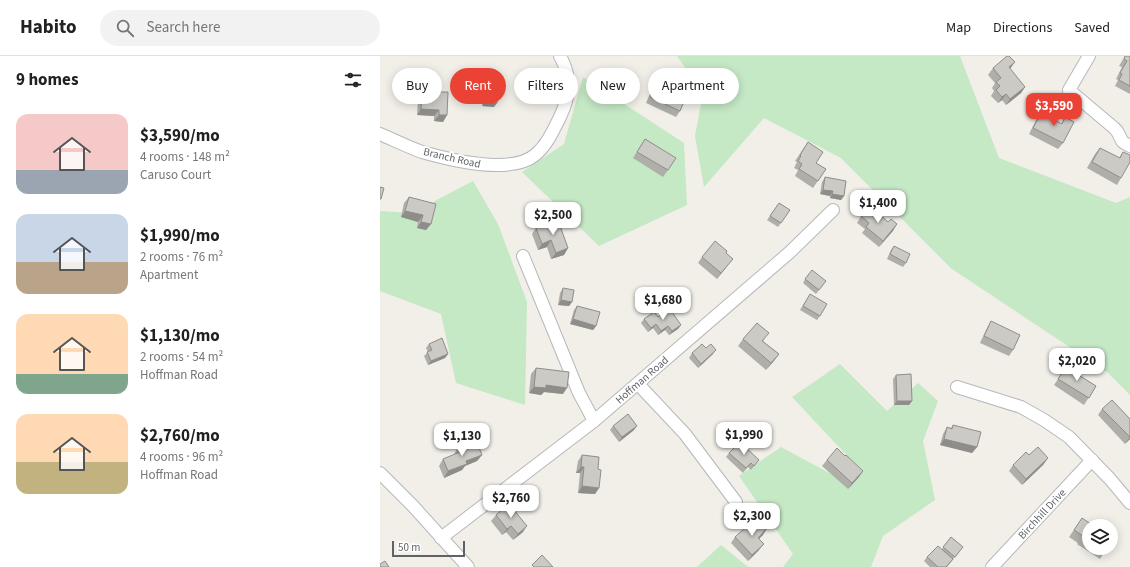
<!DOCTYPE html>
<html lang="en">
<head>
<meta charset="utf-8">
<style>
	body { margin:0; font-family:"Source Sans 3",sans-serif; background:#f2f2f2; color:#222; height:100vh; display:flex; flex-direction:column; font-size:15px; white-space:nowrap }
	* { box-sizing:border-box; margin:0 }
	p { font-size:13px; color:#767676 }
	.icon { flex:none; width:22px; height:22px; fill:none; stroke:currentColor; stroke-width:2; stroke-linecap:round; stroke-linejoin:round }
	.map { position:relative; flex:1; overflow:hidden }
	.sheet { display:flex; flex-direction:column; background:#fff; width:380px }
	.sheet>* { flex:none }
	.banner { position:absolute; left:12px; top:12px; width:380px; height:36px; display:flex; gap:8px }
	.buttons { position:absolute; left:702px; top:463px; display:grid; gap:8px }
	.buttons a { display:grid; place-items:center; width:36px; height:36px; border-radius:50%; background:#fff; box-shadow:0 2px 10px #0003; font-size:20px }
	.scale { position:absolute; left:12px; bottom:10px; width:73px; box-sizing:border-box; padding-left:4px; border:2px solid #5f6368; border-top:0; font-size:11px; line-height:14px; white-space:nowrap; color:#5f6368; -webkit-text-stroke:3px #fff; paint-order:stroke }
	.price { position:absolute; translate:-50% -34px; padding:0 9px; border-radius:8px; background:#fff; color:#222; font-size:13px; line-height:26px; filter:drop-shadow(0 1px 2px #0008) }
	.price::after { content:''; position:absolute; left:50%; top:24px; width:12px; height:9px; margin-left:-6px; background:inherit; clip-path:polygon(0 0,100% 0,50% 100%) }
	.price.selected { background:#ea4335; color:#fff }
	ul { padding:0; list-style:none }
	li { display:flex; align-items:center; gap:12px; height:100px; padding:0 16px }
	li span { display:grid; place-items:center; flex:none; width:112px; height:80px; border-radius:12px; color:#555 }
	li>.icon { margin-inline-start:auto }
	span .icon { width:48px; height:48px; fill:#fffc; stroke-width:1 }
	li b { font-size:17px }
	h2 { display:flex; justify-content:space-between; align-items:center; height:48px; padding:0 16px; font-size:17px }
	.chip { padding:0 14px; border-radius:18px; background:#fff; box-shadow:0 2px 10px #0003; font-size:14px; line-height:36px }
	.chip.selected { background:#ea4335; color:#fff }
	header { display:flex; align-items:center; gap:24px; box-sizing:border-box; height:56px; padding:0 20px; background:#fff; border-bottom:1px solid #e0e0e0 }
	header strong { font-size:19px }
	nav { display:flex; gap:22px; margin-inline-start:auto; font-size:14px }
	.search { width:280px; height:36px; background:#f2f2f2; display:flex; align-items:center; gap:10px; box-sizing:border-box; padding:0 14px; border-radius:22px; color:#767676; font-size:15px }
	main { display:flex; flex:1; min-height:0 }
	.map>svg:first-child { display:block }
</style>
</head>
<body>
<header>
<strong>Habito</strong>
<div class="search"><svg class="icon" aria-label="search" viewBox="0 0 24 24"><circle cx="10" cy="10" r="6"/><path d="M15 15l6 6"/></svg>Search here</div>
<nav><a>Map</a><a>Directions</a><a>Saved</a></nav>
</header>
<main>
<section class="sheet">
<h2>9 homes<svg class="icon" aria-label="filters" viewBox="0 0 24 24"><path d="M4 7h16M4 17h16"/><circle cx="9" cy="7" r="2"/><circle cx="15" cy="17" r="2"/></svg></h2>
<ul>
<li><span style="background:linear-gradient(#f6c9c9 70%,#9aa5b1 0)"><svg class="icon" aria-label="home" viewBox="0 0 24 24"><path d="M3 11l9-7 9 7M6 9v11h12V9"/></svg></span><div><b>$3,590/mo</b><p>4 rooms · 148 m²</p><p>Caruso Court</p></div></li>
<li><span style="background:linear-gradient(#c9d6e8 60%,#b9a48a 0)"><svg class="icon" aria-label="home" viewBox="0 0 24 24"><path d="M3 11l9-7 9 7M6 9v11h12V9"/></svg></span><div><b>$1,990/mo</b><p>2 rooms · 76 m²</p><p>Apartment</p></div></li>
<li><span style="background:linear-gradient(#ffd9b3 75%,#7fa58c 0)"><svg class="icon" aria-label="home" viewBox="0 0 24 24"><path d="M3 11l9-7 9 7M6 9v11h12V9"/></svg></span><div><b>$1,130/mo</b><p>2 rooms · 54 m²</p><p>Hoffman Road</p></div></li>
<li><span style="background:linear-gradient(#ffd9b3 60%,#c2b280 0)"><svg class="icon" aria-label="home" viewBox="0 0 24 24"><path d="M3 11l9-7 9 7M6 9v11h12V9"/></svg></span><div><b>$2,760/mo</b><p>4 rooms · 96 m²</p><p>Hoffman Road</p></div></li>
</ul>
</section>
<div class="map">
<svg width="750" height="511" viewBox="0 0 750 511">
	<rect width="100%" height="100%" fill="#f1efe8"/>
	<g fill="#c5e8c5">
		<polygon points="297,0 580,0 619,102 736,147 750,141 750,339 727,316 572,213 461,102 384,62 324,131 315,80 323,37"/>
		<polygon points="203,21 304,87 307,149 219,190 142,116 184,88"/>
		<polygon points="93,125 118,168 147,246 145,349 76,327 61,258 0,235 0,155 32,157"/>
		<polygon points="460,308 507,355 538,327 558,345 543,385 555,444 503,480 491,511 403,511 413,498 359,420 401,391 466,426 473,406 412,341"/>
		<polygon points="341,489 368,511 317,511"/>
	</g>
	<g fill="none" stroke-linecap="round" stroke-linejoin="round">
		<g stroke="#b5b8bc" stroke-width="14">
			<g id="minor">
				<path d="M 709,0 L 689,34 L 733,71 C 735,73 737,74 738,77 C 743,85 739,85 750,90"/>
				<path d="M 0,78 C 14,84 28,91 42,96 C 70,104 131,119 155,99 C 167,89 173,75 180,61 C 190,40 192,21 180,0"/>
				<polyline points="143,200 199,337 214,365"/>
				<polyline points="258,328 305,378 356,446"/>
				<polyline points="577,331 641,351 664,364 689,381 730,423 750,447"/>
				<polyline points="0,417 33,450 88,511"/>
				<polyline points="61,482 214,365 410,196 453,154"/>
				<polyline points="612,511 712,404"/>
			</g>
		</g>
		<use href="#minor" stroke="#fff" stroke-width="12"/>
	</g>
	<g fill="#afaea9">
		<polygon points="745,0 750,0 750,38 735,30 738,24 736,23 742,11 739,10"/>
		<polygon points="613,12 630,13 645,31 641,37 626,49 622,44 618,47 611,40 614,35 612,32 615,27 608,19"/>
		<polygon points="97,25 114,51 102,50 103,46 92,45 94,29"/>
		<polygon points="276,27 300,55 296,61 266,47 272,33"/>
		<polygon points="49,36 67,59 63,66 54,65 54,60 37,59 38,43 42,37 48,37"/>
		<polygon points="661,57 681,68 685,61 683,87 678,93 649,78 656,64"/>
		<polygon points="265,83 288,114 283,121 253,102"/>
		<polygon points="428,86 436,107 446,113 433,132 415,120 418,114 414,112 417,106 415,105"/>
		<polygon points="720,92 739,102 743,96 741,122 737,129 707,112 715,98"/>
		<polygon points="445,121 464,140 461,144 450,142 450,140 440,138 442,126"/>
		<polygon points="29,141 51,168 46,174 37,172 38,166 21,161 24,147"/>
		<polygon points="399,147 410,154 398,171 387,164"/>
		<polygon points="481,160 517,168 499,191 482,177 485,173 477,167"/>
		<polygon points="170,170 188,192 184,199 171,203 167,191 158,194 152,178 156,172"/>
		<polygon points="514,190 526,207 523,211 507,203 511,194"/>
		<polygon points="346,197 348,209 337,223 318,207 322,201"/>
		<polygon points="425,223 443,229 436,238 423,227"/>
		<polygon points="183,232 192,246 189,250 178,249 180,237"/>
		<polygon points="430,238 440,260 437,264 420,254"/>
		<polygon points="197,250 216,270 213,274 190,268 194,254"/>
		<polygon points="278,261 301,269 298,273 289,279 285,274 278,279 273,272 268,276 261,267 264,263"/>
		<polygon points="611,265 633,294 629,300 600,287 607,272"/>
		<polygon points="363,283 385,283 383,285 399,298 386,314 358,290"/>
		<polygon points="49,288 68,298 65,302 48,309 44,300 48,296 46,292"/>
		<polygon points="326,292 333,298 318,312 309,302 312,297"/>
		<polygon points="686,311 716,330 704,349 674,329"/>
		<polygon points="156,312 183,338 164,336 161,339 149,337 151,318"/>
		<polygon points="516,319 532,345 529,349 514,349 513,323"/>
		<polygon points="722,353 750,363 750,383 745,388 718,359"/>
		<polygon points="573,369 597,391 592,397 560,389 563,378 567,371 571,372"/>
		<polygon points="233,370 254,374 239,386 230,374"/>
		<polygon points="342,380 359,380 353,387 352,386 347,392 339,384"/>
		<polygon points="78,392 87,393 102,399 97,405 85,410 82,414 64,422 59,410 63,403 74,399 74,398"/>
		<polygon points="349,397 379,404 371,414 368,411 363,417 346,401"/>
		<polygon points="202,399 218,413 219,432 215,438 198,437 200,417 196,417 198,405"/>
		<polygon points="668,402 663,409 642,429 629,415 633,409"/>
		<polygon points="447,404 479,421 468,433 442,410"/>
		<polygon points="116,459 143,476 133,484 126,476 122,479 111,465"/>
		<polygon points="702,462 709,470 709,492 727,492 720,503 697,488 698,487 689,481"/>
		<polygon points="387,472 383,479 379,483 379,494 368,505 351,487 355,481"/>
		<polygon points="571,481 583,491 567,511 550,511 544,505 547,501 562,493"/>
	</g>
	<g fill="#8f8d8a">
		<polygon points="635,6 630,13 624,18 629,11"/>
		<polygon points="645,31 641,37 626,49 630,43"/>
		<polygon points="626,38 622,44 618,47 622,41"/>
		<polygon points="95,40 106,42 103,46 92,45"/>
		<polygon points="105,45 117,47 114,51 102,50"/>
		<polygon points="41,53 59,54 54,60 37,59"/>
		<polygon points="59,59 67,59 63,66 54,65"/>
		<polygon points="443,134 453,135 450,140 440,138"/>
		<polygon points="452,138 464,140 461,144 450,142"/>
		<polygon points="25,155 43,159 38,166 21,161"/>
		<polygon points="41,166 51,168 46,174 37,172"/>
		<polygon points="517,168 513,175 499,191 503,185"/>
		<polygon points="171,184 167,191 158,194 162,188"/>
		<polygon points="188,192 184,199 171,203 176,197"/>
		<polygon points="353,203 348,209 337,223 341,217"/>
		<polygon points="181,244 192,246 189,250 178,249"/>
		<polygon points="193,263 216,270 213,274 190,268"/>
		<polygon points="276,268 273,272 268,276 271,272"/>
		<polygon points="301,269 298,273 289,279 292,275"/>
		<polygon points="288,270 285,274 278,279 281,275"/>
		<polygon points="336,294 333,298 318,312 321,308"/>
		<polygon points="68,298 65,302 48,309 51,305"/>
		<polygon points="399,298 394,305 386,314 391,307"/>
		<polygon points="166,329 187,332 183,338 164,336 161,339 149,337 154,331"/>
		<polygon points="517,345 532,345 529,349 514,349"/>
		<polygon points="257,370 254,374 239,386 242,381"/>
		<polygon points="750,381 750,383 745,388"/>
		<polygon points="564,383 597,391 592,397 560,389"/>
		<polygon points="102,399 97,405 85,410 82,414 64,422 68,415 86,405"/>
		<polygon points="668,402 663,409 642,429 646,423"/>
		<polygon points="201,411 204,411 200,417 196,417"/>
		<polygon points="483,415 479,421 468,433 472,427"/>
		<polygon points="202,430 219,432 215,438 198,437"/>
		<polygon points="131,470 126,476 122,479 127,473"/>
		<polygon points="147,470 143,476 133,484 138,478"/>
		<polygon points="387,472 383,479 373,488 378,482"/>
		<polygon points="384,488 379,494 368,505 372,499"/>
	</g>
	<g fill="#cccac5" stroke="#8f8d8a">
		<polygon points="627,0 629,0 635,6 629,11 645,31 630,43 626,38 622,41 616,34 620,30 616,26 621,22 613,12"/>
		<polygon points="745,0 750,0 750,30 739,24 742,18 740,17 747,5 744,3"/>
		<polygon points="97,25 120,28 117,47 105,45 106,42 95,40"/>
		<polygon points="276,27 306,41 300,55 270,41"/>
		<polygon points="49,36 68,36 67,59 59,59 59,54 41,53 42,37 49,37"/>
		<polygon points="661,57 682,68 685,61 694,66 683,87 653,72"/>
		<polygon points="265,83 296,102 288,114 257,96"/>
		<polygon points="428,86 443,96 436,107 446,113 438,125 419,113 422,108 418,105 421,100 420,99"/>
		<polygon points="720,92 740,102 743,96 750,99 750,106 741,122 712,106"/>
		<polygon points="445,121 466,125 464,140 452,138 453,135 443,134"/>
		<polygon points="0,131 4,132 1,143 0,143"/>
		<polygon points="29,141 56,148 51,168 41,166 43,159 25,155"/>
		<polygon points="399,147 410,154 401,167 390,160"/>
		<polygon points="490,150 508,166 511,163 517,168 503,185 486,171 489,167 481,160"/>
		<polygon points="169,167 170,170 179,167 188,192 176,197 171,184 162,188 156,172"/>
		<polygon points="335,185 347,195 346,197 353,203 341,217 322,201"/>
		<polygon points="514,190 530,198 526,207 510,198"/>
		<polygon points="432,214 446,225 439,234 425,223"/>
		<polygon points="183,232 194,234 192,246 181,244"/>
		<polygon points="430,238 447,248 440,260 423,250"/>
		<polygon points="197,250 220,256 216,270 193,263"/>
		<polygon points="290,253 301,269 292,275 288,270 281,275 276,268 271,272 264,263 274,256 278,261"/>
		<polygon points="611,265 640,279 633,294 604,280"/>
		<polygon points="377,267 389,277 382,285 399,298 391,307 363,283"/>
		<polygon points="62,282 68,298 51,305 47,296 52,294 49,288"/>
		<polygon points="322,288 326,292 331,288 336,294 321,308 312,297"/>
		<polygon points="686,311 716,330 709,342 678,323"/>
		<polygon points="156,312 189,316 187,332 166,329 166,332 154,331"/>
		<polygon points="531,318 532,345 517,345 516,319"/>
		<polygon points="732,344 750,363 750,381 722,353"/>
		<polygon points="248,358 257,370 242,381 233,370"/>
		<polygon points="573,369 601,376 597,391 564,383 567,371 572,373"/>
		<polygon points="350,372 359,380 356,383 355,382 350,387 342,380"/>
		<polygon points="360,386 379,404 374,410 371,407 366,412 349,397"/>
		<polygon points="85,389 87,393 98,389 102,399 86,405 87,408 68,415 63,403 80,396 78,392"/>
		<polygon points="658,391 668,402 646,423 633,409 646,396 649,399"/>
		<polygon points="457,392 465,400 466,399 483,415 472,427 447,404"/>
		<polygon points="202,399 219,401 218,413 221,414 219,432 202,430 204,411 201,411"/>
		<polygon points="129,448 147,470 138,478 131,470 127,473 116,459"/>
		<polygon points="702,462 714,470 709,470 709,487 702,482 703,480 694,474"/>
		<polygon points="379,463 387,472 378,482 384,488 372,499 355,481 367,470 369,472"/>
		<polygon points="571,481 583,491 575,501 563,491"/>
		<polygon points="731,481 733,483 731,486"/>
		<polygon points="558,490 573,503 566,511 558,511 547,501"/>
		<polygon points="717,492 727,492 724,497"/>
		<polygon points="162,499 173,511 154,511 152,509"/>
		<polygon points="5,505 9,511 0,511 0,508"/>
	</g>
	<g text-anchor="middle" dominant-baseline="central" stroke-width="4" stroke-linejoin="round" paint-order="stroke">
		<g font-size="11" fill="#5f6368" stroke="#fff">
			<text transform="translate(72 102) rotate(13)">Branch Road</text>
			<text transform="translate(262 324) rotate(-41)">Hoffman Road</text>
			<text transform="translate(662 458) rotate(-47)">Birchhill Drive</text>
		</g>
	</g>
</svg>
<div class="buttons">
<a><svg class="icon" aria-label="layers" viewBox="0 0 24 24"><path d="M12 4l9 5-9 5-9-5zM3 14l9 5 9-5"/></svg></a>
</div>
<div class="scale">50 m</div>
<b class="price selected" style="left:674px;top:71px">$3,590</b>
<b class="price" style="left:498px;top:168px">$1,400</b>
<b class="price" style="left:173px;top:180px">$2,500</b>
<b class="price" style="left:283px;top:265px">$1,680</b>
<b class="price" style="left:697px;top:326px">$2,020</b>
<b class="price" style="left:364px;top:400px">$1,990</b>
<b class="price" style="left:82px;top:401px">$1,130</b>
<b class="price" style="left:131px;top:463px">$2,760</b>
<b class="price" style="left:372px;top:481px">$2,300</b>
<div class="banner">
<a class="chip">Buy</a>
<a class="chip selected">Rent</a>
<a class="chip">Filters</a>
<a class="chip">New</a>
<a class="chip">Apartment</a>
</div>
</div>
</main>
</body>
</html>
